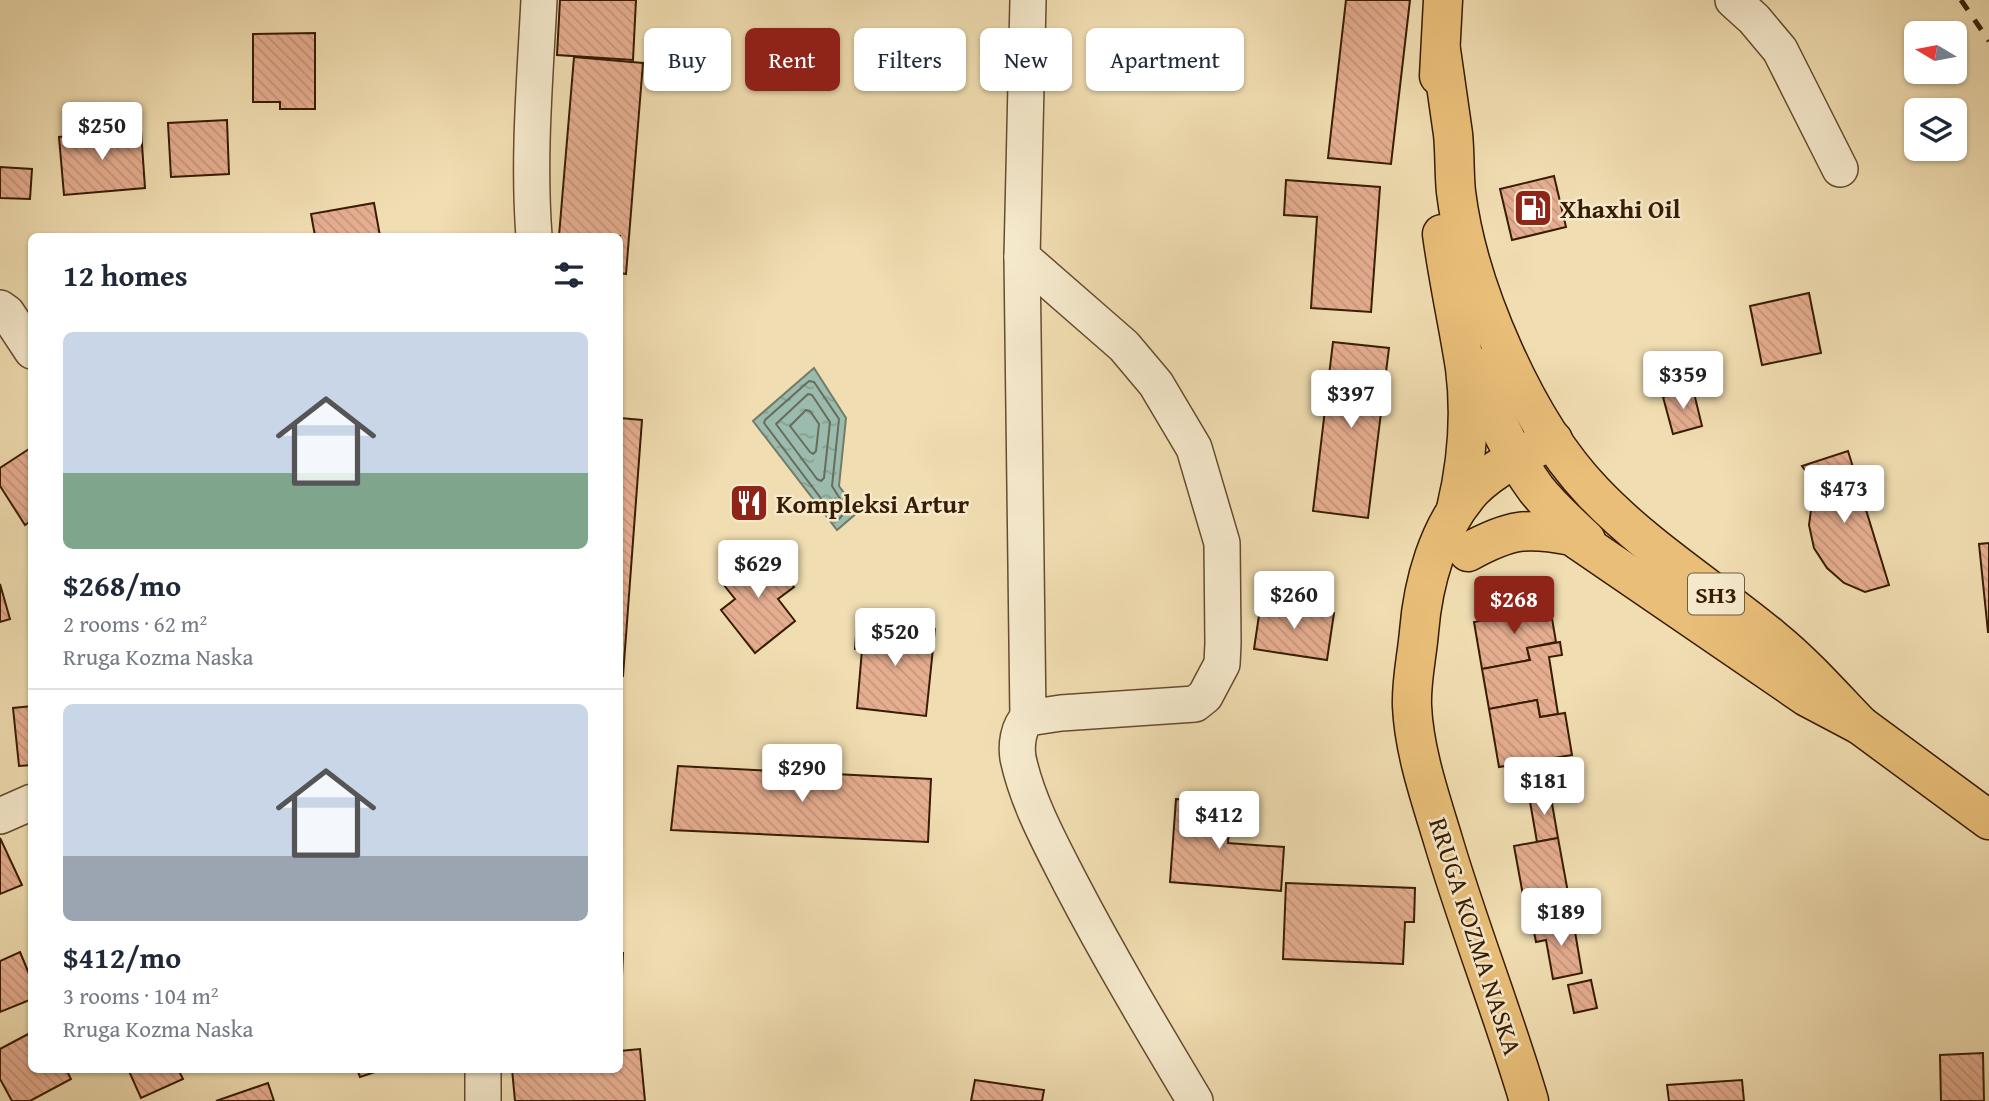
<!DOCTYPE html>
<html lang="en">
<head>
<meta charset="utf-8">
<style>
	body { margin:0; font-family:"Gentium Book Plus",serif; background:#f6f6f7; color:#1f2937; height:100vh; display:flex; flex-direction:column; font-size:26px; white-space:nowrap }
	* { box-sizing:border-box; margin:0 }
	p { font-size:23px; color:#747a83 }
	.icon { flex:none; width:38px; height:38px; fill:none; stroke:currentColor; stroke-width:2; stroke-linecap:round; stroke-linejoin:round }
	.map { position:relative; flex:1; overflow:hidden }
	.sheet { position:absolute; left:28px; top:233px; width:595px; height:840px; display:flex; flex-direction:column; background:#fff; border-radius:10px; box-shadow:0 2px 5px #0004 }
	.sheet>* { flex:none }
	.hud { position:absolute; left:644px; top:28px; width:665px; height:63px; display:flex; gap:14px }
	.needle { width:46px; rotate:280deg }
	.tools { position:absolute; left:1904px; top:21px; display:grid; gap:14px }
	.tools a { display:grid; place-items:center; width:63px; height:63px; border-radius:10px; background:#fff; box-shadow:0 2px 5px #0004; font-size:35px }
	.price { position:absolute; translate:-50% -60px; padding:0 16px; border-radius:7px; background:#fff; color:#222; font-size:23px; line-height:46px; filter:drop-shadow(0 2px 4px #0008) }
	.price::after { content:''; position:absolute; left:50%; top:42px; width:21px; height:16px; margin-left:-10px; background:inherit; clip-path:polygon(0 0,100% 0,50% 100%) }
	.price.active { background:#8f2418; color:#fff }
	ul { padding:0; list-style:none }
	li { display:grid; align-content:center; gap:14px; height:371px; padding:0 35px }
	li+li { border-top:2px solid #e0e1e3 }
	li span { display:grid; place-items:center; height:217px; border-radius:10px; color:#555 }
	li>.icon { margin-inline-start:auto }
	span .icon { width:126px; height:126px; fill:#fffc; stroke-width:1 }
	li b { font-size:30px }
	h2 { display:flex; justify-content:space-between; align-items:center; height:84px; padding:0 35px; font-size:30px }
	.pill { padding:0 24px; border-radius:10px; background:#fff; box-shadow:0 2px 5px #0004; font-size:24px; line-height:63px }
	.pill.active { background:#8f2418; color:#fff }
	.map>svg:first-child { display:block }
</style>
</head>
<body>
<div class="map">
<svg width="1989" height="1101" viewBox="0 0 1989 1101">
	<defs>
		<pattern id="water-ripples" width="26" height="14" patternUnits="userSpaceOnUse" patternTransform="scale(1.75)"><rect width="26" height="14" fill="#9abbad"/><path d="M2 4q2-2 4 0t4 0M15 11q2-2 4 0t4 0" fill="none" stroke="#85a093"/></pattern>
		<pattern id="building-back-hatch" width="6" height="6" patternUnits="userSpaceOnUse" patternTransform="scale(1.75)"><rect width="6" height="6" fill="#e6ae91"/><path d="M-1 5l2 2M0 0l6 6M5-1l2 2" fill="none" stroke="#c6957b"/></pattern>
	</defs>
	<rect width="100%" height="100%" fill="#f0ddb1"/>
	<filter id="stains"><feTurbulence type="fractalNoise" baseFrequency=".00286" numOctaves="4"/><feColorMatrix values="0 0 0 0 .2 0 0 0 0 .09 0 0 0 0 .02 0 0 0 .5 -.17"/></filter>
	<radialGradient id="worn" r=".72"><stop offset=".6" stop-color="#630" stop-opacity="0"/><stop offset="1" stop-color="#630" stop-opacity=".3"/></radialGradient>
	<polygon fill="url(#water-ripples)" stroke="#737b69" stroke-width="2" points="814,368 846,418 839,486 858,512 837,530 753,421"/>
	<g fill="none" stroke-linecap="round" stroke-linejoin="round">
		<g stroke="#696c58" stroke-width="2">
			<polygon points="809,381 814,382 839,419 832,486 847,510 839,519 835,517 764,423 765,420"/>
			<polygon points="808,394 812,395 830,422 824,478 821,481 817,479 776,424"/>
			<polygon points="806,410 810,411 819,424 816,451 813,454 810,452 790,426"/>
		</g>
	</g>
	<g fill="url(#building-back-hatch)" stroke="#381c03" stroke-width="2">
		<polygon points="560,0 636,0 633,60 557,55"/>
		<polygon points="1346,0 1410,0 1391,164 1328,158"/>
		<polygon points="315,33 315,109 280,109 280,102 253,102 253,34"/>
		<polygon points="574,57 643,63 626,274 620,273 620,236 559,236"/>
		<polygon points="227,120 229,174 171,177 168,123"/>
		<polygon points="141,130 145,188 64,195 59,137"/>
		<polygon points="0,167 32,169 30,199 0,198"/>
		<polygon points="1554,176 1566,227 1512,240 1500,189"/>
		<polygon points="1286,180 1380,187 1371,312 1311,308 1317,217 1284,215"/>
		<polygon points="374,203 380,236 315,236 311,214"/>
		<polygon points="1809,293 1821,353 1762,365 1750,306"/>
		<polygon points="1333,342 1389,348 1368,518 1313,511"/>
		<polygon points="1693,389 1702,426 1673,434 1663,397"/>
		<polygon points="620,418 642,420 623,676 620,675"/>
		<polygon points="32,447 32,520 25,525 0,486 0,468"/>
		<polygon points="1848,451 1889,585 1865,592 1844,583 1827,568 1814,548 1809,525 1814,488 1810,477 1802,466"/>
		<polygon points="1989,543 1989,632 1988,632 1979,544"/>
		<polygon points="761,546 794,587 778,599 795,621 755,653 721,610 735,599 720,580"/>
		<polygon points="0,584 10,619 0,622"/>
		<polygon points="1549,601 1556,642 1527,648 1530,660 1482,669 1474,622 1532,612 1531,604"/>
		<polygon points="1261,602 1334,613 1327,660 1254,649"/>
		<polygon points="857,623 935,629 926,716 857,708 862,650 855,649"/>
		<polygon points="1560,642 1562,655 1549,657 1558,714 1540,717 1537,700 1489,709 1482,669 1530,660 1527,648"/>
		<polygon points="1537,700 1540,717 1565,713 1572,755 1499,767 1489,709"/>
		<polygon points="32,706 32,765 19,766 13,708"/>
		<polygon points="678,766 931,779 928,842 671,830"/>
		<polygon points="1550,792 1558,838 1537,842 1529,796"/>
		<polygon points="1176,799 1231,803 1228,843 1284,847 1281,891 1170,882"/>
		<polygon points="0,838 22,885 0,894"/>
		<polygon points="1558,838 1573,920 1529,928 1514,846"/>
		<polygon points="1286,883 1415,888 1414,922 1405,922 1403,964 1283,959"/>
		<polygon points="1573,920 1582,973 1553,979 1546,940 1536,942 1533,927"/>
		<polygon points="20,952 32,981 32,999 0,1012 0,961"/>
		<polygon points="620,953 623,953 620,1021"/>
		<polygon points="1591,980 1597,1008 1574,1013 1568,985"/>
		<polygon points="32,1032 32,1069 66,1069 71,1079 30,1101 12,1101 0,1079 0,1049"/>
		<polygon points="640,1049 645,1101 515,1101 512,1069 620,1069 620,1051"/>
		<polygon points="1983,1053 1984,1101 1941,1101 1940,1055"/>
		<polygon points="128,1069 178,1069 183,1079 141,1098"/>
		<polygon points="357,1069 384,1069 360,1077"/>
		<polygon points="975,1080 1044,1090 1042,1101 971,1101"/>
		<polygon points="1742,1080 1744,1101 1669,1101 1667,1085"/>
		<polygon points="268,1083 274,1101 216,1101"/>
	</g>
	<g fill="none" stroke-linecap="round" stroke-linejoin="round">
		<g stroke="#664c2e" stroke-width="38">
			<g id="minor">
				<polyline points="1028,0 1022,257 1028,718"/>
				<polyline points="1733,0 1754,19 1780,50 1840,169"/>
				<path d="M 534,236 C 528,158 535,78 539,0"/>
				<path d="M 1022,257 L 1124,346 L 1156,384 L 1194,448 L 1222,543 L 1223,643 L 1222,664 L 1205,696 L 1195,704 L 1061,713 L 1028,718 C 1018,727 1016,745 1018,758 C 1027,801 1050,843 1070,882 C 1109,957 1152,1029 1195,1101"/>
				<polyline points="0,308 7,313 32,351"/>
				<polyline points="0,816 32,802"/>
				<polyline points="483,1101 483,1069"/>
			</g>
		</g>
		<g stroke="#381c03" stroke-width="41">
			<g id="major">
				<path d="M 1441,50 C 1445,78 1449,106 1453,134 C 1455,153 1454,173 1456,192 C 1468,288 1526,422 1593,492 C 1646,548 1714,590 1773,639 C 1805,665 1832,696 1860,725"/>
				<polyline points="1439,76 1443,0"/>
				<path d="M 1442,234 C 1448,279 1458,323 1465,368 C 1471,415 1467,463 1456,509"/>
				<path d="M 1474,366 C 1490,409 1509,452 1536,489 C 1551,508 1569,524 1586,540"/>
				<path d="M 1468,552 C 1510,529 1526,527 1572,536 L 1807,697 L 1860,725 L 1989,820"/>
				<path d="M 1529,1101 C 1503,1013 1469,928 1443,840 C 1430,797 1414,751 1412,706 C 1411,681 1417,656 1419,632 C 1423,583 1438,527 1472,490 C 1493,468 1525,453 1553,440"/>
			</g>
		</g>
		<use href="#minor" stroke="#f5e9cc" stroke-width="35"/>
		<use href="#major" stroke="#e8be78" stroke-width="38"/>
		<polyline stroke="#381c03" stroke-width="5" stroke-dasharray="12 12" stroke-linecap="butt" points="1961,0 1989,41"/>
	</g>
	<defs>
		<g id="fuel-square" transform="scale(2.0125)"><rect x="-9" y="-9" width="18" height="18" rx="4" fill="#8f2418" stroke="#f5e9cc"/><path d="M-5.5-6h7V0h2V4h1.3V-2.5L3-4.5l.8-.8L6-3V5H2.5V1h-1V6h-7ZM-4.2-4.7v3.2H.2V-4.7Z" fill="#fff"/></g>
		<g id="restaurant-square" transform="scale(2.0125)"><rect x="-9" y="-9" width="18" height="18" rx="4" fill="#8f2418" stroke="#f5e9cc"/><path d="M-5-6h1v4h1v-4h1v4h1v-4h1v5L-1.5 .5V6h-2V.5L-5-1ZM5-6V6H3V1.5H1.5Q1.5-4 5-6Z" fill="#fff"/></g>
	</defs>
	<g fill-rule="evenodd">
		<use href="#fuel-square" x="1533" y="208"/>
		<use href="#restaurant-square" x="749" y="503"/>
	</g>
	<g text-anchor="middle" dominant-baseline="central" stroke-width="5" stroke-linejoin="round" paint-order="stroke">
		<rect fill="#f5e9cc" stroke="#715a3f" stroke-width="2" x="1688" y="573.5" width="56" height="41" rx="5"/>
		<g font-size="24" font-weight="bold" fill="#381c03">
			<text x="1716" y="594">SH3</text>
		</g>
		<g font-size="26" font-weight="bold" fill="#381c03" stroke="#f5e9cc" text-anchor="start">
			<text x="1560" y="208">Xhaxhi Oil</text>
			<text x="776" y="503">Kompleksi Artur</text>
		</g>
		<g font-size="26" fill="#381c03" stroke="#f5e9cc">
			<text transform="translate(1476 936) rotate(72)">RRUGA KOZMA NASKA</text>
		</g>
	</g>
	<rect width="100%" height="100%" filter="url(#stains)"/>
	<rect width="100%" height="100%" fill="url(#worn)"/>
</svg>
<div class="tools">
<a><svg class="needle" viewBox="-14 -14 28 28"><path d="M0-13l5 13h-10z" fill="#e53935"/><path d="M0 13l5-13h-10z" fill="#747a83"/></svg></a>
<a><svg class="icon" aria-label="layers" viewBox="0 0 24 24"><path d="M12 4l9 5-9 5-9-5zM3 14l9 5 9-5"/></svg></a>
</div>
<b class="price" style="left:102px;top:162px">$250</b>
<b class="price" style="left:1683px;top:411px">$359</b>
<b class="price" style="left:1351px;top:430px">$397</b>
<b class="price" style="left:1844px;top:525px">$473</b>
<b class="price" style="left:758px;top:600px">$629</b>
<b class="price" style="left:1294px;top:631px">$260</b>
<b class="price active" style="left:1514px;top:636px">$268</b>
<b class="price" style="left:895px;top:668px">$520</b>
<b class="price" style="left:802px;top:804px">$290</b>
<b class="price" style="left:1544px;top:817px">$181</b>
<b class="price" style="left:1219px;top:851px">$412</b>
<b class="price" style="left:1561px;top:948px">$189</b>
<div class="hud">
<a class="pill">Buy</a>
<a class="pill active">Rent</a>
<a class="pill">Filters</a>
<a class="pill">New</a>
<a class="pill">Apartment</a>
</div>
<section class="sheet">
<h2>12 homes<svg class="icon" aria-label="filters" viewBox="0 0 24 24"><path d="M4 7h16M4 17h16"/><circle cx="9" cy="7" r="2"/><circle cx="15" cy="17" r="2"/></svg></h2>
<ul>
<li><span style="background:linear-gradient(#c9d6e8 65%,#7fa58c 0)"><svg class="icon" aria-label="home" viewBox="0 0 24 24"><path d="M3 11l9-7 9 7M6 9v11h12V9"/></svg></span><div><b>$268/mo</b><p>2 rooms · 62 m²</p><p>Rruga Kozma Naska</p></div></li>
<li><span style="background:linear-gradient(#c9d6e8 70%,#9aa5b1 0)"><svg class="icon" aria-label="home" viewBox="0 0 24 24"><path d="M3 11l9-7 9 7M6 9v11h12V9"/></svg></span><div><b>$412/mo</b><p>3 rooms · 104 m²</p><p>Rruga Kozma Naska</p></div></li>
</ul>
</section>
</div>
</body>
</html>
